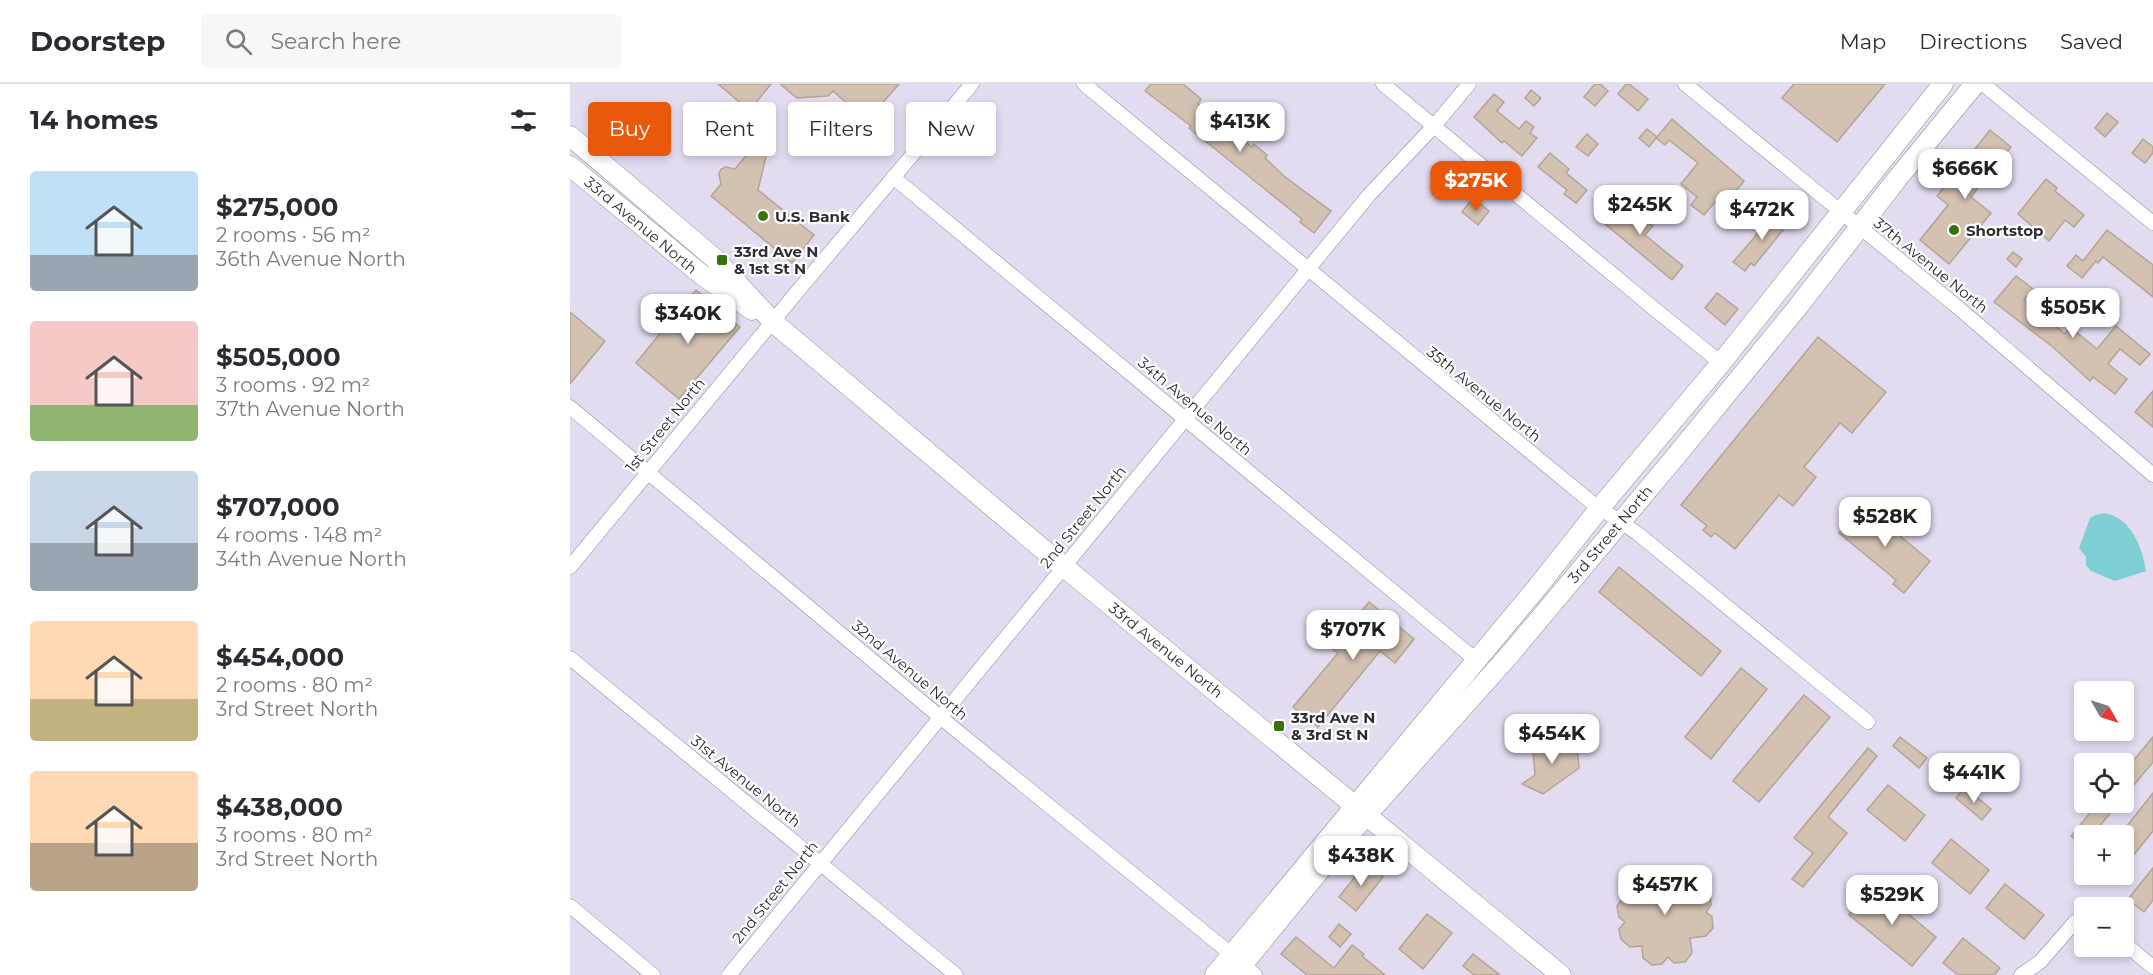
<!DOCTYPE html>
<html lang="en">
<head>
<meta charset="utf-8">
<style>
	body { margin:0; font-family:Montserrat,sans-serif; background:#f7f7f7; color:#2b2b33; height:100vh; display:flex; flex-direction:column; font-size:22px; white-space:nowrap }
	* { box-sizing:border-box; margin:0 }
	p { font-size:20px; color:#7c7c81 }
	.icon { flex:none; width:33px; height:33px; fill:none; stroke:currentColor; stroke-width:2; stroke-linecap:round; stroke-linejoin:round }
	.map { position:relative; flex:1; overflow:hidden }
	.sheet { display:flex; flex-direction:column; background:#fff; width:570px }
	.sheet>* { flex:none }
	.top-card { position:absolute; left:18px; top:18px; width:570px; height:54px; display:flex; gap:12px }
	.needle { width:39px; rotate:129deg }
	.fabs { position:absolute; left:1504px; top:597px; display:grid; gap:12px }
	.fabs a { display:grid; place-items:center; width:60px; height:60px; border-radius:6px; background:#fff; box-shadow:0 3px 9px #0003; font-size:30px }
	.price { position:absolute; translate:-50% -51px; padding:0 14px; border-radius:12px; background:#fff; color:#222; font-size:20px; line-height:39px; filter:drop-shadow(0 2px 3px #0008) }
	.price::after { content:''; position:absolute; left:50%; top:36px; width:18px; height:14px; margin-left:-9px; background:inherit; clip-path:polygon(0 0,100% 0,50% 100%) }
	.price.selected { background:#ea580c; color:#fff }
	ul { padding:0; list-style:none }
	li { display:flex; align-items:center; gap:18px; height:150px; padding:0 30px }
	li span { display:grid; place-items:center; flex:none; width:168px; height:120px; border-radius:6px; color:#555 }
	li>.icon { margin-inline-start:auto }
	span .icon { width:72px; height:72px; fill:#fffc; stroke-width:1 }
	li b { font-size:26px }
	h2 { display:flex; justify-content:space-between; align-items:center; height:72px; padding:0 30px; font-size:26px }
	.pill { padding:0 21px; border-radius:6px; background:#fff; box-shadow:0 3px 9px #0003; font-size:21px; line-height:54px }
	.pill.selected { background:#ea580c; color:#fff }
	header { display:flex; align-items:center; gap:36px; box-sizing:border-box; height:84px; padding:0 30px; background:#fff; border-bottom:2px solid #e1e1e2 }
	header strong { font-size:28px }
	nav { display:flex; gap:33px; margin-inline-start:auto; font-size:21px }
	.search { width:420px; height:54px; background:#f7f7f7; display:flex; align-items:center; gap:15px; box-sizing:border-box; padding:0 21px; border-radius:6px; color:#7c7c81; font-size:22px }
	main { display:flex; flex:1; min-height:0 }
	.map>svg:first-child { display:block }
</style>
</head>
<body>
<header>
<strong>Doorstep</strong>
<div class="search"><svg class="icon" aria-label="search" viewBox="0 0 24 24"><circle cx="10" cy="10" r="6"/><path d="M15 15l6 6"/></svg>Search here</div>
<nav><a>Map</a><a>Directions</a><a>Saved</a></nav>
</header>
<main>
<section class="sheet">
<h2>14 homes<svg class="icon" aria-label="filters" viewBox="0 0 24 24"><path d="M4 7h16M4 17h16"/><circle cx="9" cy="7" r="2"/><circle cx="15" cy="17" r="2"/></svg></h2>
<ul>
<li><span style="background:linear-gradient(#bfe0f5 70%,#9aa5b1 0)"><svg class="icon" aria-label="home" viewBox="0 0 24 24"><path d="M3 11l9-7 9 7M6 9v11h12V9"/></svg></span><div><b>$275,000</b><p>2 rooms · 56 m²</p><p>36th Avenue North</p></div></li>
<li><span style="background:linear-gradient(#f6c9c9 70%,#8fb573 0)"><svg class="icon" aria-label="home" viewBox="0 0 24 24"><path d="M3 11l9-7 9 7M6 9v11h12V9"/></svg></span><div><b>$505,000</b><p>3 rooms · 92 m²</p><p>37th Avenue North</p></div></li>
<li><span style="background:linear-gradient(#c9d6e8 60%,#9aa5b1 0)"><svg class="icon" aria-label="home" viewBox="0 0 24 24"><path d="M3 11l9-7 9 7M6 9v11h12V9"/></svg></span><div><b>$707,000</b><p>4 rooms · 148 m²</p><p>34th Avenue North</p></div></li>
<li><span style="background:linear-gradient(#ffd9b3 65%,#c2b280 0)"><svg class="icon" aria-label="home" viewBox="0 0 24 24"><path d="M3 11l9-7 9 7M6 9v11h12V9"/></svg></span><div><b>$454,000</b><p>2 rooms · 80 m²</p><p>3rd Street North</p></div></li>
<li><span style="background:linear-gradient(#ffd9b3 60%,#b9a48a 0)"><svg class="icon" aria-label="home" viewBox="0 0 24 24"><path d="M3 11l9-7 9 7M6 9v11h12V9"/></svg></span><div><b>$438,000</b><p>3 rooms · 80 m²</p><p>3rd Street North</p></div></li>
</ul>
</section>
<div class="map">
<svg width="1583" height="891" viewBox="0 0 1583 891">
	<rect width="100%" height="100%" fill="#e3dcf1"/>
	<path fill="#7dcfd3" d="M 1535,429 C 1562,435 1572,463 1576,487 L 1545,497 L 1521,487 L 1516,481 L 1516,473 L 1509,464 L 1520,434 L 1525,431 Z"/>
	<g fill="#d3c1b2" stroke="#b4a495" stroke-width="1.5">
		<polygon points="148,0 201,0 184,21 174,22"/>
		<polygon points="210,0 329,0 297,37 263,7 258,12 227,14"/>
		<polygon points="581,0 613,0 631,15 628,20 682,63 684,60 697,71 695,74 715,93 761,127 744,149 730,138 732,135 619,44 621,42 575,7"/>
		<polygon points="1025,0 1030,0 1038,7 1025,22 1014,13"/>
		<polygon points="1056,0 1059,0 1078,15 1068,27 1048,10"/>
		<polygon points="1224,0 1315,0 1267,58 1212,14"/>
		<polygon points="961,6 971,14 964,22 955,14"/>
		<polygon points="924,10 934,18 927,27 949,45 956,37 964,43 960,49 967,54 952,72 934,57 932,59 904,33"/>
		<polygon points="1537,29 1548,38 1535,53 1525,44"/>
		<polygon points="1102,35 1174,97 1157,118 1150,112 1134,131 1121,121 1127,113 1111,100 1128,79 1099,56 1095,61 1086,54 1079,63 1069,54 1077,45 1087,53"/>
		<polygon points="1420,46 1441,63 1401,113 1421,129 1379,180 1350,156 1378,121 1367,112"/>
		<polygon points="1017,50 1028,60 1018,72 1006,63"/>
		<polygon points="1573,55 1583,63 1583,69 1575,79 1562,69"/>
		<polygon points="188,57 198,64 188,106 244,151 222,179 141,112 151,100 149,90 151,85 156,83 165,85"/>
		<polygon points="980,69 999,85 996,89 1017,106 1006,119 994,110 997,106 968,83"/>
		<polygon points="1476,95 1487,104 1485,107 1514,131 1504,143 1495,136 1479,157 1448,130"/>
		<polygon points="1037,111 1065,133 1072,124 1081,131 1076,137 1083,142 1075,151 1113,182 1102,196 1034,139 1042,128 1031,119"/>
		<polygon points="903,114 919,127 908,141 892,128"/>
		<polygon points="1208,126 1221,136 1184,182 1181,179 1175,187 1163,178"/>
		<polygon points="1537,146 1583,181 1583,213 1533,173 1528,179 1526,177 1512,194 1497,182 1506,171 1513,177"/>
		<polygon points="1443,168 1452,175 1446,183 1437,175"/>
		<polygon points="1446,192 1463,205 1454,216 1495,250 1500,243 1527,265 1546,242 1580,270 1570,281 1550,265 1538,280 1557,295 1545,310 1523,293 1520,297 1484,264 1424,218"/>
		<polygon points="126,206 170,243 109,315 66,279"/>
		<polygon points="1147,209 1168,225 1155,241 1135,224"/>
		<polygon points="0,228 35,257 0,300"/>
		<polygon points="1248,253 1316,308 1282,349 1270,339 1234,383 1246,393 1223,422 1209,411 1165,465 1145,449 1141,453 1133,446 1137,442 1111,421"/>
		<polygon points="1583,307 1583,343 1565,328"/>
		<polygon points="1293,421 1360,477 1334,509 1323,500 1326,496 1269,449"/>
		<polygon points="1049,483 1151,567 1131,592 1029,508"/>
		<polygon points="799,518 844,555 825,579 810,567 748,643 723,623 768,569 761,564"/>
		<polygon points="1171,584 1197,605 1141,675 1115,653"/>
		<polygon points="1234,611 1260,633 1189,718 1163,697"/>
		<polygon points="1330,653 1357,674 1349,684 1323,662"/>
		<polygon points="1583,653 1583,678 1554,713 1554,688"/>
		<polygon points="982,654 1002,665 1007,661 1009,684 973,710 952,700 965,691 963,668"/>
		<polygon points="1298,664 1307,672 1258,733 1277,749 1233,803 1222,795 1243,769 1224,754"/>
		<polygon points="1318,701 1355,731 1335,757 1297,726"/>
		<polygon points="1395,703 1421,725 1412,736 1386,714"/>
		<polygon points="1583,709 1583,747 1554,783 1554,752 1549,752"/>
		<polygon points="1529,718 1549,718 1522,752 1515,752 1515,761 1501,752"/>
		<polygon points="1381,755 1419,786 1400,810 1362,779"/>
		<polygon points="796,779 813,793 786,827 769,813"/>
		<polygon points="1109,784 1118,791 1118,803 1132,803 1140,810 1141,821 1136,828 1142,833 1143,844 1136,852 1120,854 1122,869 1115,878 1104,879 1098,873 1092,880 1082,881 1073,874 1072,862 1060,863 1051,855 1049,845 1055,838 1049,833 1047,822 1054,813 1069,811 1069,796 1075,787 1085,786 1093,792 1098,785"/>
		<polygon points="1583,784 1583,816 1574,828 1558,815"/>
		<polygon points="1435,800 1474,831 1454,855 1416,824"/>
		<polygon points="1303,801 1366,853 1342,882 1279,831"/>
		<polygon points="857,830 882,849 853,885 829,865"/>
		<polygon points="769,840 781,850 770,863 759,853"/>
		<polygon points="726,853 764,884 782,861 794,870 792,872 815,891 737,891 711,870"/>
		<polygon points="1393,854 1430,884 1424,891 1388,891 1373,879"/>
		<polygon points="903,870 930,891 904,891 893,882"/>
	</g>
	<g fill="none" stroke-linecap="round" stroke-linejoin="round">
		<g stroke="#8e879a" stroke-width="15">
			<g id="street">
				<polyline points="514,0 1021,418 1067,449 1298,638"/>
				<polyline points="813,0 1087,227 1151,279"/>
				<polyline points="1115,0 1385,221 1583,391"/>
				<polyline points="1413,0 1583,139"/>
				<polyline points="323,93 906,576"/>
				<polyline points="0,323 370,633 661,870"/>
				<polyline points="0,483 227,208 402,0"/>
				<polyline points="0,574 386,891"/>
				<polyline points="0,822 83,891"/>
				<polyline points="1554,859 1583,883"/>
				<polyline points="673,881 685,891"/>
				<polyline points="159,891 799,111 864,42 899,0"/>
				<polyline points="1451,891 1470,878 1504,839 1515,832"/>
			</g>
		</g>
		<g stroke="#8e879a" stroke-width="21">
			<g id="secondary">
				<polyline points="0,52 144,174 203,238 494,483 991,891"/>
				<polyline points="0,82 132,191 182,226"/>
				<polyline points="645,891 969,501 1029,425 1151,279 1373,0"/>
				<polyline points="664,891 777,753 941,569 1106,372 1227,224 1327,95 1405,0"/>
			</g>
		</g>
		<use href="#street" stroke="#fff" stroke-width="14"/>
		<use href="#secondary" stroke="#fff" stroke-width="20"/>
	</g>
	<g fill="#377307" stroke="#fff" stroke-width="2">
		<circle cx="193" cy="132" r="6"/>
		<circle cx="1384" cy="146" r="6"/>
		<rect x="146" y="170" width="12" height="12" rx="3"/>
		<rect x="703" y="636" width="12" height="12" rx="3"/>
	</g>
	<g text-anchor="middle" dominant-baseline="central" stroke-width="4.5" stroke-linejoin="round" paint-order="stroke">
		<g font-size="15" font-weight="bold" fill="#2e2b33" stroke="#fff" text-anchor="start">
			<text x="205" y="132">U.S. Bank</text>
			<text x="1396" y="146">Shortstop</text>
			<text x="164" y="167">33rd Ave N<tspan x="164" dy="17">&amp; 1st St N</tspan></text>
			<text x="721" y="633">33rd Ave N<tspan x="721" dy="17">&amp; 3rd St N</tspan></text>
		</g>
		<g font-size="15" fill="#2e2b33" stroke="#fff">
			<text transform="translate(71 141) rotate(40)">33rd Avenue North</text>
			<text transform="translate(1361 181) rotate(39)">37th Avenue North</text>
			<text transform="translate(914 310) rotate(39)">35th Avenue North</text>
			<text transform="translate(625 322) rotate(40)">34th Avenue North</text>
			<text transform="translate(95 341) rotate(-51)">1st Street North</text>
			<text transform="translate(513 433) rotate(-51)">2nd Street North</text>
			<text transform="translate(1040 450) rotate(-50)">3rd Street North</text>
			<text transform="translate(596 566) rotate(39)">33rd Avenue North</text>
			<text transform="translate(340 586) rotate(40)">32nd Avenue North</text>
			<text transform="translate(176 697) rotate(39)">31st Avenue North</text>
			<text transform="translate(205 808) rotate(-51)">2nd Street North</text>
		</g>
	</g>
</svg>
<div class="fabs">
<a><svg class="needle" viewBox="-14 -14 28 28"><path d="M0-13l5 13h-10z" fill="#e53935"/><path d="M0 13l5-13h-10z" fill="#7c7c81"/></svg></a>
<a><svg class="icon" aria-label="locate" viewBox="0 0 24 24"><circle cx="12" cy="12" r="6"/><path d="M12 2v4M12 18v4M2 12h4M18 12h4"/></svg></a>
<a>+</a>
<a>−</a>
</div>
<b class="price" style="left:670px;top:69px">$413K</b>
<b class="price" style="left:1395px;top:116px">$666K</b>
<b class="price selected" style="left:906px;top:128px">$275K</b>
<b class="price" style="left:1070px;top:152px">$245K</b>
<b class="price" style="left:1192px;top:157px">$472K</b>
<b class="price" style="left:1503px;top:255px">$505K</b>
<b class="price" style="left:118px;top:261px">$340K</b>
<b class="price" style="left:1315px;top:464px">$528K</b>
<b class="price" style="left:783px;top:577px">$707K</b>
<b class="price" style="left:982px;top:681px">$454K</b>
<b class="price" style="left:1404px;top:720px">$441K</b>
<b class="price" style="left:791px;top:803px">$438K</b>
<b class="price" style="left:1095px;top:832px">$457K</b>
<b class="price" style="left:1322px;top:842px">$529K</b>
<div class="top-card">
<a class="pill selected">Buy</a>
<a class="pill">Rent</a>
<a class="pill">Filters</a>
<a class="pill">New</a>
</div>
</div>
</main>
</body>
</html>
